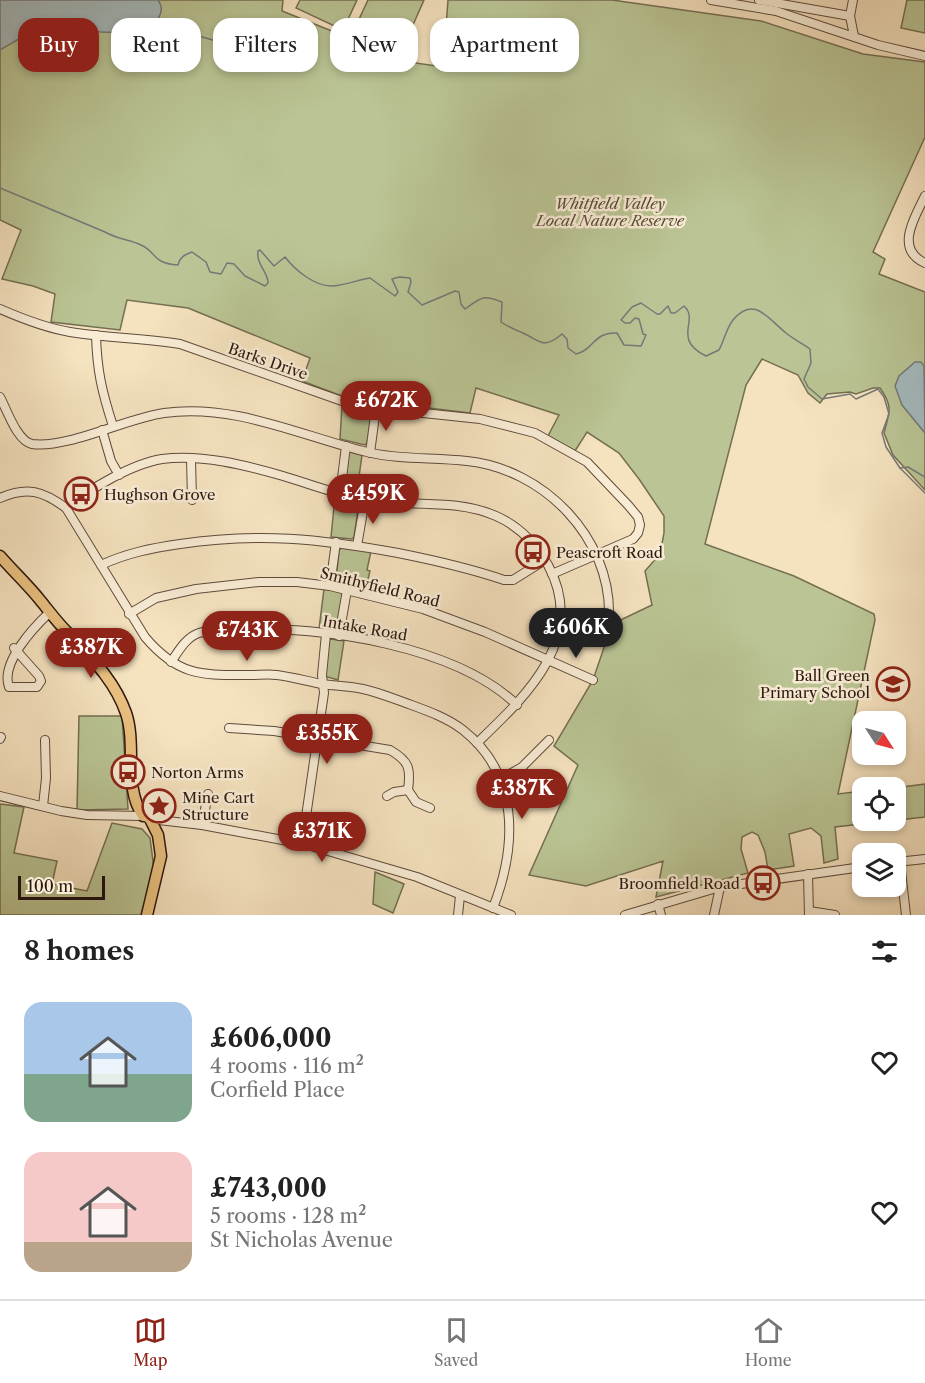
<!DOCTYPE html>
<html lang="en">
<head>
<meta charset="utf-8">
<style>
	body { margin:0; font-family:"Libre Caslon Text",serif; background:#f6f6f6; color:#222; height:100vh; display:flex; flex-direction:column; font-size:22px; white-space:nowrap }
	* { box-sizing:border-box; margin:0 }
	p { font-size:20px; color:#767676 }
	.icon { flex:none; width:33px; height:33px; fill:none; stroke:currentColor; stroke-width:2; stroke-linecap:round; stroke-linejoin:round }
	.map { position:relative; height:915px; overflow:hidden }
	.side { display:flex; flex-direction:column; background:#fff; flex:1 }
	.side>* { flex:none }
	.top-card { position:absolute; left:18px; top:18px; width:600px; height:54px; display:flex; gap:12px }
	.needle { width:39px; rotate:126deg }
	.buttons { position:absolute; left:852px; top:711px; display:grid; gap:12px }
	.buttons a { display:grid; place-items:center; width:54px; height:54px; border-radius:12px; background:#fff; box-shadow:0 3px 9px #0003; font-size:30px }
	.scale { position:absolute; left:18px; bottom:15px; width:87px; box-sizing:border-box; padding-left:6px; border:3px solid #2d180f; border-top:0; font-size:16px; line-height:21px; white-space:nowrap; color:#2d180f; -webkit-text-stroke:4px #f8ecd5; paint-order:stroke }
	.price { position:absolute; translate:-50% -51px; padding:0 14px; border-radius:21px; background:#8f2418; color:#fff; font-size:20px; line-height:39px; filter:drop-shadow(0 2px 3px #0008) }
	.price::after { content:''; position:absolute; left:50%; top:36px; width:18px; height:14px; margin-left:-9px; background:inherit; clip-path:polygon(0 0,100% 0,50% 100%) }
	.price.active { background:#222; color:#fff }
	ul { padding:0; list-style:none }
	li { display:flex; align-items:center; gap:18px; height:150px; padding:0 24px }
	li span { display:grid; place-items:center; flex:none; width:168px; height:120px; border-radius:18px; color:#555 }
	li>.icon { margin-inline-start:auto }
	span .icon { width:72px; height:72px; fill:#fffc; stroke-width:1 }
	li b { font-size:26px }
	h2 { display:flex; justify-content:space-between; align-items:center; height:72px; padding:0 24px; font-size:26px }
	.chip { padding:0 21px; border-radius:18px; background:#fff; box-shadow:0 3px 9px #0003; font-size:21px; line-height:54px }
	.chip.active { background:#8f2418; color:#fff }
	.tabs { display:flex; justify-content:space-around; align-items:center; height:84px; border-top:2px solid #e0e0e0; background:#fff; font-size:16px; color:#767676 }
	.tabs a { display:grid; justify-items:center; gap:3px }
	.tabs .active { color:#8f2418 }
	.map>svg:first-child { display:block }
</style>
</head>
<body>
<div class="map">
<svg width="925" height="915" viewBox="0 0 925 915">
	<rect width="100%" height="100%" fill="#f5e2bf"/>
	<filter id="stains"><feTurbulence type="fractalNoise" baseFrequency=".00333" numOctaves="4"/><feColorMatrix values="0 0 0 0 .2 0 0 0 0 .09 0 0 0 0 .02 0 0 0 .5 -.17"/></filter>
	<radialGradient id="worn" r=".72"><stop offset=".6" stop-color="#630" stop-opacity="0"/><stop offset="1" stop-color="#630" stop-opacity=".3"/></radialGradient>
	<g fill="#bac494" stroke="#746e52" stroke-width="1.5">
		<path d="M 0,0 L 283,0 L 282,11 L 409,62 L 443,67 L 448,0 L 612,0 L 761,21 L 863,54 L 925,62 L 925,137 L 873,252 L 885,259 L 879,274 L 925,292 L 925,490 L 893,455 L 884,433 C 889,412 894,408 880,388 L 873,388 L 856,394 L 850,392 L 827,394 L 820,403 L 808,393 L 798,375 L 762,359 L 746,385 L 705,544 L 794,576 L 874,614 L 875,620 L 838,794 L 862,791 L 862,820 L 896,820 L 895,788 L 925,784 L 925,817 L 835,827 L 838,859 L 824,863 L 821,836 L 811,828 L 789,834 L 794,866 L 768,870 L 765,852 L 758,835 L 752,832 L 742,837 L 741,849 L 748,873 L 656,897 L 663,861 L 586,886 L 529,875 L 578,765 L 554,746 L 593,680 L 612,624 L 652,605 L 645,571 L 660,554 L 664,533 L 664,516 L 639,479 L 619,453 L 587,432 L 575,451 L 548,436 L 559,415 L 476,388 L 470,413 L 347,398 L 302,381 L 310,358 L 188,308 L 127,300 L 120,330 L 51,322 L 55,294 L 33,286 L 2,279 L 21,230 L 0,220 Z"/>
		<polygon points="300,0 357,0 343,30 296,8"/>
		<polygon points="368,0 424,0 401,52 354,30"/>
		<polygon points="907,0 925,0 925,33 901,28"/>
		<polygon points="342,405 370,411 372,415 367,443 365,445 340,439"/>
		<polygon points="350,452 362,455 357,491 345,488 344,486 347,456"/>
		<polygon points="335,497 359,503 354,537 352,539 331,537"/>
		<polygon points="344,546 371,551 367,570 370,571 366,588 339,584 336,580 339,550"/>
		<polygon points="324,589 342,591 344,594 337,630 319,629"/>
		<polygon points="331,639 344,641 338,680 324,676 328,640"/>
		<polygon points="79,716 122,716 128,809 77,810"/>
		<polygon points="0,804 24,807 14,853 57,861 52,884 87,891 112,823 142,829 150,838 154,869 141,915 0,915"/>
		<polygon points="375,872 404,884 393,913 373,904"/>
	</g>
	<g fill="#a3babe" stroke="#747978" stroke-width="1.5">
		<path d="M 0,0 L 158,0 C 167,12 155,19 154,30 C 138,29 98,37 87,28 L 81,38 C 67,39 49,43 36,36 L 17,40 L 0,50 Z"/>
		<polygon points="915,362 921,362 924,366 925,433 902,405 895,386 899,376"/>
	</g>
	<g fill="none" stroke-linecap="round" stroke-linejoin="round">
		<g stroke="#747978" stroke-width="1.5">
			<polyline points="152,29 165,31"/>
			<polyline points="170,32 182,31 216,41 280,38"/>
			<path d="M 0,188 L 105,232 C 119,240 129,239 141,245 C 157,252 151,263 178,265 C 180,257 184,255 192,252 L 206,262 L 210,272 L 221,274 L 227,263 L 234,264 L 245,276 L 265,286 L 268,283 C 268,271 256,265 258,251 L 260,250 L 274,266 L 285,257 C 295,270 315,287 333,286 C 345,285 358,280 370,278 L 395,296 L 398,292 L 392,279 L 399,277 L 410,278 L 411,282 L 408,292 L 422,305 L 455,291 L 459,292 L 461,304 L 465,309 C 481,298 481,294 502,302 L 501,322 C 510,328 513,329 523,333 C 541,341 543,350 562,334 L 567,339 L 568,348 L 576,354 C 594,350 593,332 617,333 L 624,345 L 641,346 L 646,335 L 643,334 L 639,319 L 635,318 L 630,323 L 625,323 L 621,320 L 632,307 L 641,303 L 657,314 L 660,314 L 668,306 L 671,313 L 675,313 L 684,306 C 700,320 671,339 706,356 L 719,350 C 724,341 726,329 733,320 C 754,294 769,320 786,333 C 793,339 802,343 810,349 L 811,363 L 804,379 L 808,387 L 822,399 L 850,394 L 856,399 L 878,389 L 884,397 L 889,414 L 882,433 L 886,447 L 900,468 L 908,467 L 925,477"/>
			<polyline points="900,468 925,493"/>
		</g>
		<g stroke="#5f4a3b" stroke-width="10">
			<g id="minor">
				<polyline points="711,0 776,11 878,45 925,56"/>
				<polyline points="759,0 850,16"/>
				<polyline points="853,0 850,16 854,36"/>
				<path d="M 925,196 C 915,217 894,249 925,263"/>
				<path d="M 0,309 C 23,319 46,328 70,332 C 107,338 144,338 180,344 L 342,401 L 376,408 L 480,419 L 535,433 L 587,462 L 628,505 L 638,517 L 640,525 L 638,533 L 633,539 L 552,574"/>
				<path d="M 96,335 C 97,371 102,392 113,426"/>
				<path d="M 0,397 C 7,410 17,441 32,444 C 67,449 127,418 164,413 C 234,403 301,436 367,452 C 399,460 434,457 467,461 C 544,469 611,538 609,616"/>
				<polyline points="102,430 111,461 119,475"/>
				<polyline points="370,453 376,408"/>
				<polyline points="191,459 192,500"/>
				<polyline points="340,494 346,446"/>
				<path d="M 0,498 C 27,486 43,491 66,508 L 145,637 C 179,677 202,675 250,675 C 259,675 269,674 277,675 C 292,677 307,681 322,684 C 335,686 349,686 363,689 C 377,692 392,698 406,703 C 425,710 446,717 463,730 C 520,775 517,846 493,908"/>
				<path d="M 66,508 C 90,489 131,464 162,459 C 202,454 245,465 283,476 C 310,484 338,495 366,500 C 408,507 456,498 496,516 C 519,526 536,544 548,565 C 588,639 526,696 477,743"/>
				<polyline points="357,546 365,500"/>
				<path d="M 101,565 C 127,553 152,548 180,544 C 258,532 321,539 398,553 C 433,560 469,568 504,580 L 513,580 L 545,560"/>
				<polyline points="330,586 336,542"/>
				<polyline points="129,614 156,598 196,589 259,582 297,582 330,586 423,609 485,632 593,680"/>
				<polyline points="339,636 347,590"/>
				<path d="M 14,648 L 39,676 L 41,681 L 37,687 L 9,687 C 0,663 34,627 50,612"/>
				<path d="M 171,662 C 178,652 186,637 199,633 C 212,629 227,630 240,629 C 322,626 456,646 517,705"/>
				<path d="M 229,728 L 274,731 L 390,750 C 409,761 411,768 408,790 L 416,802 L 430,808"/>
				<polyline points="0,739 1,737"/>
				<polyline points="501,779 522,767 549,740"/>
				<polyline points="0,796 61,811 87,815 143,816 150,819 202,825 304,844 417,877 511,915"/>
				<polyline points="387,796 394,792 408,790"/>
				<polyline points="43,806 46,778 45,740"/>
				<polyline points="202,825 208,794"/>
				<polyline points="302,844 324,693 322,675 326,634"/>
				<polyline points="897,862 925,859"/>
				<polyline points="900,862 906,915"/>
				<polyline points="808,874 809,915"/>
				<polyline points="658,904 661,915"/>
				<polyline points="809,911 835,915"/>
				<polyline points="458,915 460,896"/>
				<polyline points="625,915 720,887 862,867"/>
				<polyline points="714,915 720,887"/>
			</g>
		</g>
		<g stroke="#2d180f" stroke-width="13">
			<g id="major">
				<path d="M 0,556 C 13,571 28,585 40,600 C 49,611 57,622 67,632 C 90,657 114,679 126,713 C 137,745 123,787 143,816"/>
				<polyline points="147,915 161,856 158,835 150,819"/>
			</g>
		</g>
		<use href="#minor" stroke="#f8ecd5" stroke-width="8"/>
		<use href="#major" stroke="#eac180" stroke-width="10"/>
	</g>
	<defs>
		<g id="bus-ring" transform="scale(1.725)"><circle r="9.5" fill="#f8ecd5" stroke="#8f2418" stroke-width="1.5"/><path d="M-5-6H5V4H4V6H2V4H-2V6H-4V4H-5ZM-3.5-4V0h7V-4ZM-3.5 1.2v1.5H-2V1.2ZM2 1.2v1.5H3.5V1.2Z" fill="#8f2418"/></g>
		<g id="school-ring" transform="scale(1.725)"><circle r="9.5" fill="#f8ecd5" stroke="#8f2418" stroke-width="1.5"/><path d="M0-5L7-2L0 1L-7-2ZM-4 1L0 2.5L4 1V4Q0 6-4 4Z" fill="#8f2418"/></g>
		<g id="sight-ring" transform="scale(1.725)"><circle r="9.5" fill="#f8ecd5" stroke="#8f2418" stroke-width="1.5"/><path d="M0-6L1.8-2.2L6-1.7L2.9 1.2L3.7 5.4L0 3.3L-3.7 5.4L-2.9 1.2L-6-1.7L-1.8-2.2Z" fill="#8f2418"/></g>
	</defs>
	<g fill-rule="evenodd">
		<use href="#bus-ring" x="81" y="494"/>
		<use href="#bus-ring" x="533" y="552"/>
		<use href="#school-ring" x="893" y="684"/>
		<use href="#bus-ring" x="128" y="772"/>
		<use href="#sight-ring" x="159" y="806"/>
		<use href="#bus-ring" x="763" y="883"/>
	</g>
	<g text-anchor="middle" dominant-baseline="central" stroke-width="5" stroke-linejoin="round" paint-order="stroke">
		<g font-size="15" font-style="italic" fill="#574c37" stroke="#f8ecd5">
			<text x="610" y="203">Whitfield Valley<tspan x="610" dy="17">Local Nature Reserve</tspan></text>
		</g>
		<g font-size="15" fill="#2d180f" stroke="#f8ecd5">
			<text transform="translate(268 361) rotate(19)">Barks Drive</text>
			<text transform="translate(380 587) rotate(14)">Smithyfield Road</text>
			<text transform="translate(365 628) rotate(10)">Intake Road</text>
		</g>
		<g font-size="15" fill="#2d180f" stroke="#f8ecd5" text-anchor="start">
			<text x="104" y="494">Hughson Grove</text>
			<text x="556" y="552">Peascroft Road</text>
			<text x="870" y="675" text-anchor="end">Ball Green<tspan x="870" dy="17">Primary School</tspan></text>
			<text x="151" y="772">Norton Arms</text>
			<text x="182" y="797">Mine Cart<tspan x="182" dy="17">Structure</tspan></text>
			<text x="740" y="883" text-anchor="end">Broomfield Road</text>
		</g>
	</g>
	<rect width="100%" height="100%" filter="url(#stains)"/>
	<rect width="100%" height="100%" fill="url(#worn)"/>
</svg>
<div class="buttons">
<a><svg class="needle" viewBox="-14 -14 28 28"><path d="M0-13l5 13h-10z" fill="#e53935"/><path d="M0 13l5-13h-10z" fill="#767676"/></svg></a>
<a><svg class="icon" aria-label="locate" viewBox="0 0 24 24"><circle cx="12" cy="12" r="6"/><path d="M12 2v4M12 18v4M2 12h4M18 12h4"/></svg></a>
<a><svg class="icon" aria-label="layers" viewBox="0 0 24 24"><path d="M12 4l9 5-9 5-9-5zM3 14l9 5 9-5"/></svg></a>
</div>
<div class="scale">100 m</div>
<b class="price" style="left:386px;top:432px">£672K</b>
<b class="price" style="left:373px;top:525px">£459K</b>
<b class="price active" style="left:576px;top:659px">£606K</b>
<b class="price" style="left:247px;top:662px">£743K</b>
<b class="price" style="left:91px;top:679px">£387K</b>
<b class="price" style="left:327px;top:765px">£355K</b>
<b class="price" style="left:522px;top:820px">£387K</b>
<b class="price" style="left:322px;top:863px">£371K</b>
<div class="top-card">
<a class="chip active">Buy</a>
<a class="chip">Rent</a>
<a class="chip">Filters</a>
<a class="chip">New</a>
<a class="chip">Apartment</a>
</div>
</div>
<section class="side">
<h2>8 homes<svg class="icon" aria-label="filters" viewBox="0 0 24 24"><path d="M4 7h16M4 17h16"/><circle cx="9" cy="7" r="2"/><circle cx="15" cy="17" r="2"/></svg></h2>
<ul>
<li><span style="background:linear-gradient(#a9c7e8 60%,#7fa58c 0)"><svg class="icon" aria-label="home" viewBox="0 0 24 24"><path d="M3 11l9-7 9 7M6 9v11h12V9"/></svg></span><div><b>£606,000</b><p>4 rooms · 116 m²</p><p>Corfield Place</p></div><svg class="icon" aria-label="heart" viewBox="0 0 24 24"><path d="M12 20l-8-8c-3-5 5-10 8-4 3-6 11-1 8 4z"/></svg></li>
<li><span style="background:linear-gradient(#f6c9c9 75%,#b9a48a 0)"><svg class="icon" aria-label="home" viewBox="0 0 24 24"><path d="M3 11l9-7 9 7M6 9v11h12V9"/></svg></span><div><b>£743,000</b><p>5 rooms · 128 m²</p><p>St Nicholas Avenue</p></div><svg class="icon" aria-label="heart" viewBox="0 0 24 24"><path d="M12 20l-8-8c-3-5 5-10 8-4 3-6 11-1 8 4z"/></svg></li>
</ul>
</section>
<nav class="tabs">
<a class="active"><svg class="icon" aria-label="map" viewBox="0 0 24 24"><path d="M3 6l6-2 6 2 6-2v14l-6 2-6-2-6 2zM9 4v14M15 6v14"/></svg>Map</a>
<a><svg class="icon" aria-label="saved" viewBox="0 0 24 24"><path d="M7 4h10v16l-5-4-5 4z"/></svg>Saved</a>
<a><svg class="icon" aria-label="home" viewBox="0 0 24 24"><path d="M3 11l9-7 9 7M6 9v11h12V9"/></svg>Home</a>
</nav>
</body>
</html>
